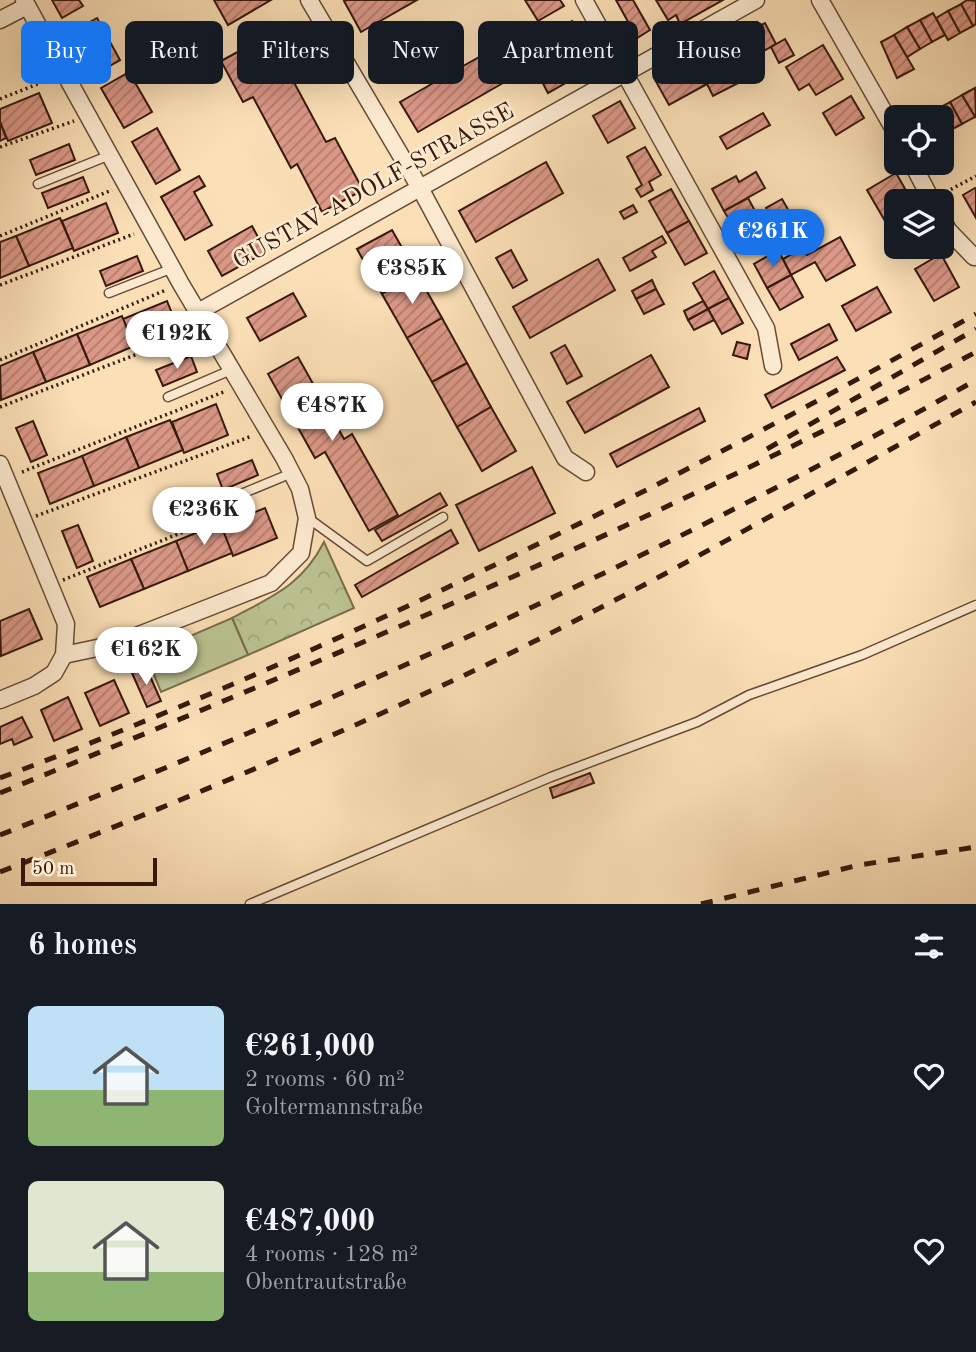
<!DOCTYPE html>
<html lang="en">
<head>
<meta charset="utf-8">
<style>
	body { margin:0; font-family:"Old Standard TT",serif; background:#242831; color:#f1f3f6; height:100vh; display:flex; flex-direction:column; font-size:26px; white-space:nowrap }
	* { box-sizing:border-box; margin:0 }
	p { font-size:23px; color:#9ea1a6 }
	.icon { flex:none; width:38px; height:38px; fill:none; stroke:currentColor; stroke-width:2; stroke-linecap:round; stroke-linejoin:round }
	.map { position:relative; height:904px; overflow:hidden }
	.sheet { display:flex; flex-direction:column; background:#171b24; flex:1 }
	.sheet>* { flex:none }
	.guide { position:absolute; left:21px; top:21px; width:934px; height:63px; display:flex; gap:14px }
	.controls { position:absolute; left:884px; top:105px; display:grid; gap:14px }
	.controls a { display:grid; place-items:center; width:70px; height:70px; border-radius:10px; background:#171b24; box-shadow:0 7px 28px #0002; font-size:35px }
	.scale { position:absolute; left:21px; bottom:18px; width:136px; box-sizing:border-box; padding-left:7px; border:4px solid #38190c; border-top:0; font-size:19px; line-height:24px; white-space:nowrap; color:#38190c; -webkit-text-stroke:5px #fcead0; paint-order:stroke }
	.price { position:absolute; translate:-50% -60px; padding:0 16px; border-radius:24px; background:#fff; color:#222; font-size:23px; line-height:46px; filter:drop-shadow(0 2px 4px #0008) }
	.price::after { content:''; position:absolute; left:50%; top:42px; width:21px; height:16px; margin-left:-10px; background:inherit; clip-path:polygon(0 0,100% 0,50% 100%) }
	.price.selected { background:#1a73e8; color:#fff }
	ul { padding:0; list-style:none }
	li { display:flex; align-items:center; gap:21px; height:175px; padding:0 28px }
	li span { display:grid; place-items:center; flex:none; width:196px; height:140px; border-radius:10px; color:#555 }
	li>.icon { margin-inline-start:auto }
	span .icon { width:84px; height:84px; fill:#fffc; stroke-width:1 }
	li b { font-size:30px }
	h2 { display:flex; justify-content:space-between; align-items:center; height:84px; padding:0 28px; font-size:30px }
	.tag { padding:0 24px; border-radius:10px; background:#171b24; box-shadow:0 7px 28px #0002; font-size:24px; line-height:63px }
	.tag.selected { background:#1a73e8; color:#fff }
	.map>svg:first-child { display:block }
</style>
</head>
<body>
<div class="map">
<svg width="976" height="904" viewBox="0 0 976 904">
	<defs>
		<pattern id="forest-crowns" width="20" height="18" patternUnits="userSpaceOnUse" patternTransform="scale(1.75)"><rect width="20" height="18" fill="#bbc291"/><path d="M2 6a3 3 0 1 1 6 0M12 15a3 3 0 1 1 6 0" fill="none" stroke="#a2a67c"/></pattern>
		<pattern id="building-hatch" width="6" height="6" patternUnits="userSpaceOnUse" patternTransform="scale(1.75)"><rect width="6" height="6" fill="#db9887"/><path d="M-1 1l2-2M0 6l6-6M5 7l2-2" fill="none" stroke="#b37b6d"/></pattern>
	</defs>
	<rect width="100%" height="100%" fill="#fbdfb6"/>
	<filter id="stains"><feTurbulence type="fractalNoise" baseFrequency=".00286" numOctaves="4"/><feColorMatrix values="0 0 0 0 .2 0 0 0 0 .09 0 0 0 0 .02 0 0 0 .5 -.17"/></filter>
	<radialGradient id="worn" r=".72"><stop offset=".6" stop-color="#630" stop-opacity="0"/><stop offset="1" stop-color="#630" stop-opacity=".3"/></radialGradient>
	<path fill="url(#forest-crowns)" stroke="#7a6e4e" stroke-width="2" d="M 324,542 L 354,608 L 248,655 L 232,618 C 273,596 302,585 324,542 Z"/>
	<polygon fill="#bbc291" stroke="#7a6e4e" stroke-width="2" points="232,618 248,655 161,692 146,655"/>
	<g fill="url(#building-hatch)" stroke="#38190c" stroke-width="2">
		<polygon points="52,0 79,0 83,6 62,18"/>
		<polygon points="214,0 271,0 228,25"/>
		<polygon points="347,0 417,0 361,32 344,1"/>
		<polygon points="525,0 560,0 564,6 538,21"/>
		<polygon points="616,0 633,0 650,30 637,38"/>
		<polygon points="656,0 723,0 680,24 676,15 668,20"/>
		<polygon points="967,0 976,1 976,24 973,26 961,4"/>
		<polygon points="961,4 973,26 960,33 948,11"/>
		<polygon points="948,11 960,33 948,40 936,18"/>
		<polygon points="933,13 945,35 932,42 920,20"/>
		<polygon points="97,18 120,60 94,75 70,33"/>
		<polygon points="920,20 932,42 920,49 907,27"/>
		<polygon points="572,21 597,65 548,93 538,74 529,79 508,43 525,34 544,68 557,61 543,37"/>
		<polygon points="757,22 759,26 765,23 776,44 751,58 737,33"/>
		<polygon points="907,27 920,49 907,57 894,35"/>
		<polygon points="894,35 914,69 897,78 881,42"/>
		<polygon points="785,39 794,55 779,63 771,47"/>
		<polygon points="256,42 276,80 289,73 326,142 335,138 363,190 322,212 297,164 291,168 253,97 243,102 221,61"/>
		<polygon points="721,43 742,81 713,96 707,84 669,105 654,78 678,65 682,71 694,64 691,59"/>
		<polygon points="823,45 843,79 816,95 809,84 799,90 786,67"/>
		<polygon points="486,53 503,83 418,132 400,102"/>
		<polygon points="129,72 152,112 124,128 101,88"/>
		<polygon points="975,88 976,116 975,117 962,95"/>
		<polygon points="39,93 52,123 8,141 0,122 0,109"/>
		<polygon points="962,95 975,117 962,124 950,102"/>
		<polygon points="851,96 864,118 836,135 823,113"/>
		<polygon points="620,101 635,128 608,143 593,116"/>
		<polygon points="950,102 962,124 949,131 937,109"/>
		<polygon points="937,109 941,117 922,117 924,117"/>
		<polygon points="763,113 770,125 727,149 720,137"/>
		<polygon points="942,118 949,131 942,135"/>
		<polygon points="0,122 6,138 0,141"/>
		<polygon points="157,128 180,170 156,184 132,142"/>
		<polygon points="69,144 75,160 36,175 30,160"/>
		<polygon points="645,147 661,175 649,182 653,190 641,197 636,189 642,185 627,157"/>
		<polygon points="546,162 563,193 476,242 459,211"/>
		<polygon points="756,172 765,188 724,211 712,189 736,176 739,182"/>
		<polygon points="896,173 912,201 896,201 896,215 885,221 867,190"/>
		<polygon points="199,176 205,186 194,192 212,225 185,240 161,197"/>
		<polygon points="83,177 89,192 48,208 42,193"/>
		<polygon points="975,188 976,189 976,218 963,195"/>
		<polygon points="671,189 689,221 667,233 649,201"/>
		<polygon points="748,198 760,220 737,233 724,211"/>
		<polygon points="782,199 790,213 797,210 801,217 778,230 766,208"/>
		<polygon points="106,203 118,233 74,251 62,221"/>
		<polygon points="633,205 637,212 624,219 620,212"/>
		<polygon points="896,215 896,240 885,221"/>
		<polygon points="60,218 73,248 29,266 16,236"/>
		<polygon points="689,221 707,253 685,265 667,233"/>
		<polygon points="252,226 266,252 222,276 208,251"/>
		<polygon points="392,230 417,274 382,294 357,249"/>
		<polygon points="16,236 29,266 0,278 0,242"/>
		<polygon points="662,236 666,243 652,251 656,257 630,271 623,258"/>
		<polygon points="840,237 855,265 826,281 815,262 791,275 783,259 803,248 807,255"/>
		<polygon points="511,250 527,280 513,288 496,258"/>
		<polygon points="778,250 791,275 767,288 754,264"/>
		<polygon points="941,254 959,287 934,301 915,269"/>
		<polygon points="137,256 143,271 106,286 100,271"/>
		<polygon points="598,259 615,290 530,338 513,307"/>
		<polygon points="714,271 729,298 708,309 693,283"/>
		<polygon points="417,274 442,318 407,338 382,294"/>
		<polygon points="791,275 803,297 780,310 767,288"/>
		<polygon points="652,280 656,289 636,299 632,291"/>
		<polygon points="877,287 891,312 856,331 842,306"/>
		<polygon points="656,289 664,304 644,314 636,299"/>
		<polygon points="293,293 306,316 260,341 247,318"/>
		<polygon points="729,298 743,323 722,334 708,309"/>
		<polygon points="167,301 179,331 135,349 123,319"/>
		<polygon points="703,301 708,309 688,320 684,311"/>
		<polygon points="708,309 714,320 694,330 688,320"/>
		<polygon points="122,316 134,346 90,365 77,334"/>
		<polygon points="442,318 467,363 432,382 407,338"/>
		<polygon points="829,324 837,340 799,360 791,344"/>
		<polygon points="77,334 90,365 46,382 33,352"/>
		<polygon points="737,342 750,345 747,359 733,355"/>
		<polygon points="565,345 582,376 567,384 551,353"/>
		<polygon points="33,352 46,382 1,400 0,366"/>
		<polygon points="651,355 669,387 585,433 567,402"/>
		<polygon points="191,356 197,372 163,386 156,370"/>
		<polygon points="298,357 344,439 352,434 398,515 369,531 325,452 315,458 268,374"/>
		<polygon points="837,357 845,370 772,408 765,395"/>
		<polygon points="467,363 491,407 457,427 432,382"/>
		<polygon points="216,404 228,435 184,453 172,422"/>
		<polygon points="491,407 516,451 482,471 457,427"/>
		<polygon points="699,408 705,421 617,467 610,454"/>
		<polygon points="170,420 183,450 139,468 126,437"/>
		<polygon points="33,421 47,455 31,462 16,428"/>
		<polygon points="126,437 139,468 94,486 82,456"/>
		<polygon points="82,456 94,486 50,504 38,473"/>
		<polygon points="252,460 258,475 223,490 217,474"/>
		<polygon points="532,467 555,513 479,551 456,505"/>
		<polygon points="440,493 447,505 382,541 375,530"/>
		<polygon points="265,508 277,538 233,556 221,526"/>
		<polygon points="220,523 232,553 188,571 176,541"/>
		<polygon points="78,525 93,561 77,568 62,531"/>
		<polygon points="451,530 458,543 362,597 355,585"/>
		<polygon points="176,541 188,571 144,589 131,559"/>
		<polygon points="131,559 144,589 100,607 87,577"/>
		<polygon points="29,609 42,639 1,656 0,621"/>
		<polygon points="146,667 161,701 147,707 132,673"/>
		<polygon points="114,680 129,713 100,726 85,693"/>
		<polygon points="68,697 82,729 54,741 41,710"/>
		<polygon points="22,717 32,737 14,745 12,739 0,744 0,727"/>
		<polygon points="590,773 594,783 553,798 550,788"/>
	</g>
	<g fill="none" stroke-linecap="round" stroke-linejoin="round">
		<g stroke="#694a36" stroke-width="11">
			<g id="service">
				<polyline points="38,184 110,155"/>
				<polyline points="109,293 173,268"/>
				<polyline points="168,397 231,370"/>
				<polyline points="229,499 292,473"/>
				<polyline points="308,518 367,561 443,517"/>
				<polyline points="250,904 551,777 697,722 749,695 862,655 976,605"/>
			</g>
		</g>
		<g stroke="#694a36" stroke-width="19">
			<g id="minor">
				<polyline points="24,0 181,284 284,458 300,489 307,518 301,553 271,583 116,644 64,655"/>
				<polyline points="309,0 420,188 565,458 586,472"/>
				<polyline points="584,0 766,328 773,366"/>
				<polyline points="820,0 896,133"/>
				<polyline points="0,20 27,6"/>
				<polyline points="912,163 932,201"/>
				<polyline points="942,218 948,230 974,257"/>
				<polyline points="198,312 756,0"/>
				<polyline points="0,464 66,624 64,655 54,673 34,686 0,700"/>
			</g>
		</g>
		<g stroke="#38190c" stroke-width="3.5" stroke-dasharray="2 3.5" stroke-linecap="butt">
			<polyline points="0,99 50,79"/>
			<polyline points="0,147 74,121"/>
			<polyline points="946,192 976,176"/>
			<polyline points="0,236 112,190"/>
			<polyline points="0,285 134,234"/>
			<polyline points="0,360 166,290"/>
			<polyline points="0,407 192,333"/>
			<polyline points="22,472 226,391"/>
			<polyline points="36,516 252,436"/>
			<polyline points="63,580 231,513"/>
		</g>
		<use href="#service" stroke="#fcead0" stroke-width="8"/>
		<use href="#minor" stroke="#fcead0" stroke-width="16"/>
		<g stroke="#38190c" stroke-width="5" stroke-dasharray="12 12" stroke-linecap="butt">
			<polyline points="767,449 976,329"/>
			<path d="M 0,778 C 335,652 664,488 976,314"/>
			<path d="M 0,793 C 331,658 660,521 976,352"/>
			<path d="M 0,835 C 334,702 662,557 976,380"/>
			<path d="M 0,872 C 147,815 294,754 437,688 C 622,603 798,500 976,402"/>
			<polyline points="701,904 859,865 976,847"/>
		</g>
	</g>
	<g text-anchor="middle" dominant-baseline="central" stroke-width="5" stroke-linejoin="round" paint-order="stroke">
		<g font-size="24" fill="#38190c" stroke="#fcead0">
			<text transform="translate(374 187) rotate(-29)">GUSTAV-ADOLF-STRASSE</text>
		</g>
	</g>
	<rect width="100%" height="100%" filter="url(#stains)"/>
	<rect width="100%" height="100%" fill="url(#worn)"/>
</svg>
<div class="controls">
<a><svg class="icon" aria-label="locate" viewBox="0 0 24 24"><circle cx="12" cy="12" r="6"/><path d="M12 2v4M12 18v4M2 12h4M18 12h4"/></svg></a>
<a><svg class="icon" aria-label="layers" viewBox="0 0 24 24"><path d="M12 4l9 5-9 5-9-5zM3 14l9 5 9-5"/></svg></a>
</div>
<div class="scale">50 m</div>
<b class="price selected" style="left:773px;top:269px">€261K</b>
<b class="price" style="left:412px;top:306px">€385K</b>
<b class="price" style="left:177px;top:371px">€192K</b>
<b class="price" style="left:332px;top:443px">€487K</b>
<b class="price" style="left:204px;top:547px">€236K</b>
<b class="price" style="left:146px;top:687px">€162K</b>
<div class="guide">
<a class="tag selected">Buy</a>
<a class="tag">Rent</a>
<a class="tag">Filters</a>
<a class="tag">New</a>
<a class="tag">Apartment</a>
<a class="tag">House</a>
</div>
</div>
<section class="sheet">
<h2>6 homes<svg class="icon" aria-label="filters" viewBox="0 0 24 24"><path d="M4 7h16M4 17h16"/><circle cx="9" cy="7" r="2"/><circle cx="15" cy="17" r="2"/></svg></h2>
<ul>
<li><span style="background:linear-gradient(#bfe0f5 60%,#8fb573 0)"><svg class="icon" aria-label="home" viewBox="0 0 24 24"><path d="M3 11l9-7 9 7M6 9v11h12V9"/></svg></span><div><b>€261,000</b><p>2 rooms · 60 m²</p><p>Goltermannstraße</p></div><svg class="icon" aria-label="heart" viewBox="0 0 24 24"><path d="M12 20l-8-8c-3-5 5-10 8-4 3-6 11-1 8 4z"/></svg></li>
<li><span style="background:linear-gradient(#dfe7d0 65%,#8fb573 0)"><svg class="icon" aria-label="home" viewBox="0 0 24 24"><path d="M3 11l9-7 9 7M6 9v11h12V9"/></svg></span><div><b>€487,000</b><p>4 rooms · 128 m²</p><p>Obentrautstraße</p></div><svg class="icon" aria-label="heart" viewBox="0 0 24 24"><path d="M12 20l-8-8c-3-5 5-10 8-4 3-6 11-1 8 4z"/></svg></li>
</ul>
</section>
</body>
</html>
